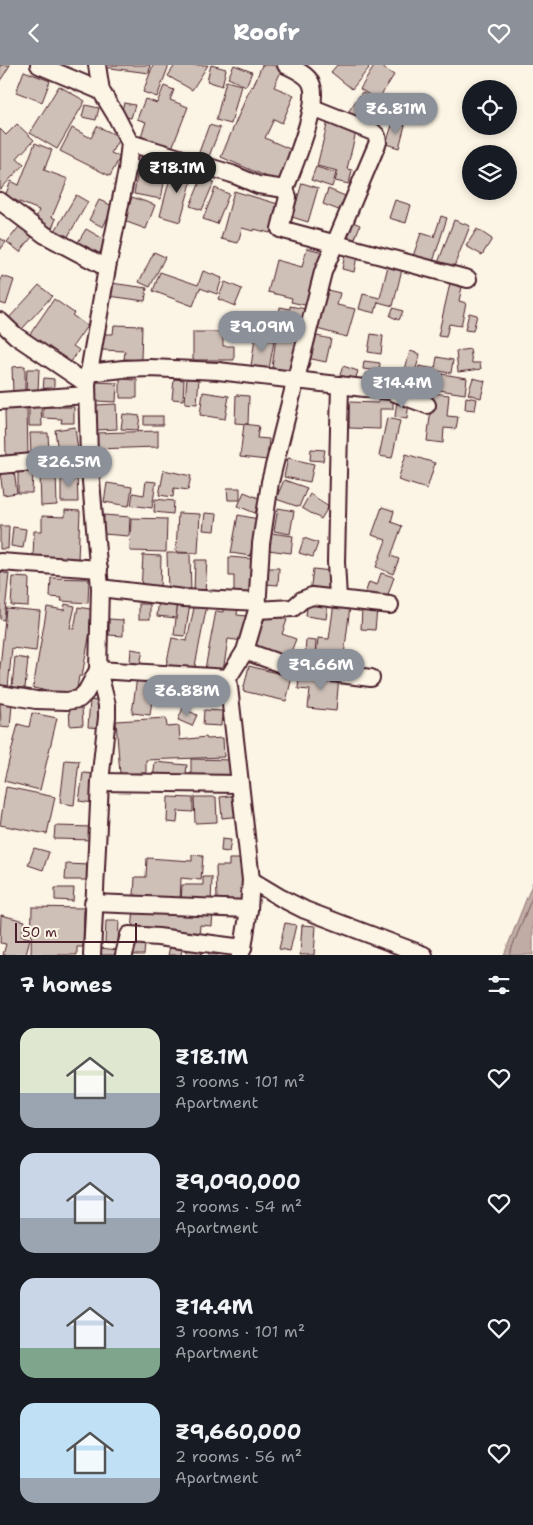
<!DOCTYPE html>
<html lang="en">
<head>
<meta charset="utf-8">
<style>
	body { margin:0; font-family:"Shantell Sans",sans-serif; background:#242831; color:#f1f3f6; height:100vh; display:flex; flex-direction:column; font-size:19px; white-space:nowrap }
	* { box-sizing:border-box; margin:0 }
	p { font-size:16px; color:#9ea1a6 }
	.icon { flex:none; width:28px; height:28px; fill:none; stroke:currentColor; stroke-width:2; stroke-linecap:round; stroke-linejoin:round }
	.map { position:relative; height:890px; overflow:hidden }
	.panel { display:flex; flex-direction:column; background:#171b24; flex:1 }
	.panel>* { flex:none }
	.controls { position:absolute; left:462px; top:15px; display:grid; gap:10px }
	.controls a { display:grid; place-items:center; width:55px; height:55px; border-radius:50%; background:#171b24; box-shadow:0 2px 8px #0003; font-size:25px }
	.scale { position:absolute; left:15px; bottom:12px; width:122px; box-sizing:border-box; padding-left:5px; border:2px solid #4a1f2b; border-top:0; font-size:14px; line-height:18px; white-space:nowrap; color:#4a1f2b; -webkit-text-stroke:4px #fcf5e5; paint-order:stroke }
	.price { position:absolute; translate:-50% -42px; padding:0 11px; border-radius:18px; background:#8c9099; color:#fff; font-size:16px; line-height:32px; filter:drop-shadow(0 1px 2px #0008) }
	.price::after { content:''; position:absolute; left:50%; top:30px; width:15px; height:11px; margin-left:-8px; background:inherit; clip-path:polygon(0 0,100% 0,50% 100%) }
	.price.selected { background:#222; color:#fff }
	ul { padding:0; list-style:none }
	li { display:flex; align-items:center; gap:15px; height:125px; padding:0 20px }
	li span { display:grid; place-items:center; flex:none; width:140px; height:100px; border-radius:15px; color:#555 }
	li>.icon { margin-inline-start:auto }
	span .icon { width:60px; height:60px; fill:#fffc; stroke-width:1 }
	li b { font-size:21px }
	h2 { display:flex; justify-content:space-between; align-items:center; height:60px; padding:0 20px; font-size:21px }
	header { display:flex; justify-content:space-between; align-items:center; height:65px; padding:0 20px; background:#8c9099; color:#fff; font-size:22px; font-weight:800 }
	.map>svg:first-child { display:block }
</style>
</head>
<body>
<header><svg class="icon" aria-label="back" viewBox="0 0 24 24"><path d="M15 5l-7 7 7 7"/></svg>Roofr<svg class="icon" aria-label="heart" viewBox="0 0 24 24"><path d="M12 20l-8-8c-3-5 5-10 8-4 3-6 11-1 8 4z"/></svg></header>
<div class="map">
<svg width="533" height="890" viewBox="0 0 533 890">
	<rect width="100%" height="100%" fill="#fcf5e5"/>
	<filter id="ink" filterUnits="userSpaceOnUse"><feTurbulence type="fractalNoise" baseFrequency=".02" numOctaves="2"/><feDisplacementMap in="SourceGraphic" scale="10" xChannelSelector="R" yChannelSelector="G"/><feConvolveMatrix kernelMatrix="1 2 1 2 8 2 1 2 1" color-interpolation-filters="sRGB"/></filter>
	<g filter="url(#ink)">
		<polygon fill="#c0aca5" stroke="#917474" points="533,817 533,890 504,890"/>
		<g fill="none" stroke-linecap="round" stroke-linejoin="round">
			<polyline stroke="#79575c" stroke-width="1" points="509,890 533,830"/>
		</g>
		<g fill="#cfc0b7" stroke="#4a1f2b">
			<polygon points="0,0 10,0 0,16"/>
			<polygon points="103,0 150,0 149,8 103,2"/>
			<polygon points="153,0 169,0 157,32 143,27"/>
			<polygon points="175,0 208,0 192,25 168,11"/>
			<polygon points="211,0 226,4 222,21 207,16"/>
			<polygon points="234,0 252,7 246,21 228,13"/>
			<polygon points="262,0 273,0 282,4 274,22 294,30 282,58 274,54 265,73 292,85 279,117 221,92 251,21 253,22"/>
			<polygon points="337,0 366,0 369,3 352,24 331,7"/>
			<polygon points="375,0 379,0 394,10 378,35 360,24"/>
			<polygon points="24,6 50,16 42,37 16,27"/>
			<polygon points="226,16 241,20 231,59 216,55"/>
			<polygon points="59,21 85,36 57,84 30,68"/>
			<polygon points="164,21 174,25 170,35 188,42 172,83 141,71 146,57 137,54 145,34 157,38"/>
			<polygon points="362,27 376,36 361,59 346,50"/>
			<polygon points="124,38 135,40 131,53 120,51"/>
			<polygon points="85,40 99,43 96,55 82,52"/>
			<polygon points="328,56 357,63 347,104 352,105 349,119 335,116 338,106 317,101"/>
			<polygon points="393,57 405,60 399,83 386,79"/>
			<polygon points="17,59 34,75 17,93 24,99 0,125 0,64 6,70"/>
			<polygon points="209,60 220,63 208,94 198,90"/>
			<polygon points="97,61 120,72 111,88 120,92 110,111 60,86 72,63 91,73"/>
			<polygon points="35,78 52,85 44,105 68,114 52,152 56,154 51,165 34,158 39,145 5,131 11,116 19,120"/>
			<polygon points="140,92 168,97 161,134 134,129"/>
			<polygon points="173,101 194,107 180,157 160,151"/>
			<polygon points="316,102 336,108 332,122 311,115"/>
			<polygon points="202,112 214,117 202,145 190,141"/>
			<polygon points="302,118 318,123 308,157 292,152"/>
			<polygon points="215,123 229,129 217,159 203,154"/>
			<polygon points="328,124 350,133 344,147 323,139"/>
			<polygon points="234,126 278,139 270,168 254,164 253,166 242,163 238,178 221,174"/>
			<polygon points="76,130 88,137 67,173 55,166"/>
			<polygon points="132,132 155,140 146,164 124,156"/>
			<polygon points="99,135 113,141 103,162 89,155"/>
			<polygon points="395,135 411,140 406,158 389,153"/>
			<polygon points="441,151 447,153 432,200 412,194 421,168 434,172"/>
			<polygon points="348,155 360,160 353,179 341,174"/>
			<polygon points="454,155 470,161 453,204 438,198"/>
			<polygon points="22,158 35,168 20,187 7,177"/>
			<polygon points="86,164 107,176 99,189 78,177"/>
			<polygon points="477,164 492,174 482,190 466,181"/>
			<polygon points="0,173 6,177 0,185"/>
			<polygon points="307,183 323,187 309,241 291,237 292,233 268,227 276,195 302,202"/>
			<polygon points="154,187 165,192 150,222 139,217"/>
			<polygon points="345,189 357,191 354,207 342,204"/>
			<polygon points="389,197 403,200 393,241 378,237 375,248 359,244 363,229 380,233"/>
			<polygon points="203,206 222,213 217,229 200,223 193,241 153,226 160,207 198,220"/>
			<polygon points="2,211 14,215 6,240 0,238 0,218"/>
			<polygon points="451,214 463,217 459,236 466,238 461,261 449,259 446,272 438,271"/>
			<polygon points="225,217 242,224 235,241 218,234"/>
			<polygon points="111,218 147,223 145,236 109,231"/>
			<polygon points="39,220 52,231 22,264 9,253"/>
			<polygon points="323,224 340,228 337,240 355,244 347,272 313,263"/>
			<polygon points="54,234 74,248 72,250 87,261 73,281 79,285 69,300 28,272"/>
			<polygon points="290,241 306,244 296,307 272,303 280,242 290,244"/>
			<polygon points="393,243 403,246 399,255 390,251"/>
			<polygon points="469,248 477,250 473,266 465,265"/>
			<polygon points="114,260 142,261 141,295 124,294 125,286 102,285 102,269 113,269"/>
			<polygon points="193,267 223,267 223,281 234,281 234,295 193,295"/>
			<polygon points="371,269 383,271 381,289 368,287"/>
			<polygon points="312,270 331,274 326,297 307,293"/>
			<polygon points="255,273 274,276 269,304 251,301"/>
			<polygon points="470,284 472,298 480,298 481,304 458,307 456,286"/>
			<polygon points="410,286 420,289 414,311 404,308"/>
			<polygon points="437,292 453,295 451,308 437,306 435,317 427,316 425,328 415,326 419,301 435,304"/>
			<polygon points="364,296 380,298 379,306 363,304"/>
			<polygon points="25,301 25,327 13,328 12,302"/>
			<polygon points="343,301 358,306 354,318 339,313"/>
			<polygon points="27,304 39,304 38,327 26,326"/>
			<polygon points="383,307 414,313 411,328 380,322"/>
			<polygon points="366,308 378,310 376,322 363,320"/>
			<polygon points="442,309 467,313 465,329 439,325"/>
			<polygon points="187,312 199,313 197,339 185,338"/>
			<polygon points="44,313 54,314 54,327 43,327"/>
			<polygon points="473,313 485,316 481,333 468,329"/>
			<polygon points="120,314 137,315 137,333 120,333"/>
			<polygon points="174,314 184,315 183,335 172,334"/>
			<polygon points="96,317 117,318 116,337 96,336"/>
			<polygon points="203,327 229,331 225,354 200,350"/>
			<polygon points="433,328 449,330 447,351 458,352 456,364 444,363 443,378 427,376"/>
			<polygon points="236,330 249,331 248,359 235,358"/>
			<polygon points="379,330 393,330 393,344 380,344 380,364 349,363 349,337 378,338"/>
			<polygon points="466,332 477,334 475,345 465,344"/>
			<polygon points="397,335 409,336 407,354 395,352"/>
			<polygon points="116,339 117,364 97,365 96,340"/>
			<polygon points="41,341 42,361 29,361 29,342"/>
			<polygon points="43,342 74,342 74,358 61,358 62,354 43,353"/>
			<polygon points="27,343 28,392 6,393 5,344"/>
			<polygon points="123,349 140,351 138,365 121,364"/>
			<rect x="144" y="351" width="19" height="9"/>
			<polygon points="387,353 400,356 392,393 379,391"/>
			<polygon points="244,359 259,361 257,373 269,374 267,395 240,392"/>
			<polygon points="75,362 78,386 58,388 55,365"/>
			<polygon points="158,366 158,382 96,384 96,368"/>
			<polygon points="30,368 48,368 49,389 31,389"/>
			<polygon points="311,384 325,385 323,396 310,395"/>
			<polygon points="406,389 435,398 427,424 398,415"/>
			<polygon points="288,393 314,399 310,417 284,412"/>
			<polygon points="14,405 17,428 3,430 0,406"/>
			<polygon points="164,405 191,411 188,425 174,423 173,432 159,430"/>
			<polygon points="18,407 33,407 32,428 18,428"/>
			<polygon points="56,408 57,440 41,441 40,409"/>
			<polygon points="61,409 77,409 78,437 61,437"/>
			<polygon points="284,415 307,423 299,442 276,434"/>
			<polygon points="146,416 156,417 152,443 131,440 133,428 144,430"/>
			<polygon points="107,418 132,422 129,441 104,437"/>
			<polygon points="227,423 240,423 240,435 228,435"/>
			<polygon points="244,427 261,434 255,448 238,441"/>
			<polygon points="310,429 329,441 321,454 302,443"/>
			<polygon points="155,434 174,436 173,449 154,447"/>
			<polygon points="382,442 394,446 391,457 402,461 391,491 399,494 393,509 376,502 386,475 372,470"/>
			<polygon points="278,443 294,446 290,469 274,466"/>
			<polygon points="65,445 80,446 78,495 33,493 34,466 42,466 42,451 65,452"/>
			<polygon points="178,448 200,449 198,488 176,487"/>
			<polygon points="205,448 217,449 215,466 203,465"/>
			<polygon points="104,450 130,452 129,471 103,469"/>
			<polygon points="238,450 258,454 250,491 231,488"/>
			<polygon points="131,453 167,454 166,487 130,486"/>
			<polygon points="0,461 9,461 8,484 0,484"/>
			<polygon points="13,462 26,464 23,483 11,481"/>
			<polygon points="271,468 293,471 291,488 268,485"/>
			<polygon points="304,473 318,478 313,492 299,488"/>
			<polygon points="167,488 190,488 191,529 168,529"/>
			<polygon points="143,490 161,491 160,526 141,525"/>
			<polygon points="229,492 252,494 252,533 234,532 234,511 229,511"/>
			<polygon points="195,495 207,495 205,528 194,527"/>
			<polygon points="266,503 279,503 278,520 265,519"/>
			<polygon points="313,504 332,506 328,530 310,528"/>
			<polygon points="0,507 9,509 4,555 0,554"/>
			<polygon points="381,508 394,512 386,536 365,529 369,517 377,520"/>
			<polygon points="13,512 29,513 28,541 11,540"/>
			<polygon points="51,513 89,514 88,538 61,536 62,533 50,532"/>
			<polygon points="159,535 178,538 176,553 157,551"/>
			<polygon points="308,535 328,538 326,554 306,551"/>
			<polygon points="178,537 190,538 185,571 174,570"/>
			<polygon points="195,538 207,540 194,606 166,601 172,573 187,576"/>
			<polygon points="224,538 238,540 237,550 247,551 244,576 228,574 223,607 205,604 216,546 223,547"/>
			<polygon points="334,538 350,541 344,591 353,592 350,609 325,606 326,593 316,592 318,573 329,574"/>
			<polygon points="65,539 75,541 70,563 74,564 78,542 96,545 92,568 90,567 82,611 79,611 76,630 64,627 63,629 33,623 47,542 64,545"/>
			<rect x="139" y="539" width="11" height="15"/>
			<polygon points="6,543 40,546 36,586 12,583 8,622 0,622 0,603"/>
			<polygon points="362,543 377,544 375,565 361,564"/>
			<polygon points="267,547 287,555 282,569 296,574 287,597 253,584"/>
			<polygon points="109,554 123,555 123,571 109,570"/>
			<polygon points="306,575 316,576 315,590 305,590"/>
			<polygon points="131,584 143,586 140,599 130,597"/>
			<polygon points="15,592 28,594 25,623 12,622"/>
			<polygon points="305,592 320,593 319,601 304,599"/>
			<polygon points="354,597 364,597 363,609 353,608"/>
			<polygon points="249,601 292,612 286,636 243,626"/>
			<polygon points="299,609 339,611 336,646 308,643 310,625 298,624"/>
			<polygon points="137,612 155,614 150,650 132,648"/>
			<polygon points="90,635 103,637 101,663 88,662"/>
			<polygon points="0,638 12,639 10,663 1,662"/>
			<polygon points="82,642 83,660 70,661 69,643"/>
			<polygon points="183,643 197,650 192,661 178,655"/>
			<polygon points="204,645 222,646 221,661 203,660"/>
			<polygon points="32,648 57,653 40,725 4,716 18,659 29,662"/>
			<polygon points="166,653 167,662 179,661 180,675 206,672 207,674 223,673 224,692 146,695 146,708 120,709 116,656"/>
			<polygon points="191,694 234,695 233,712 191,715"/>
			<polygon points="65,695 79,696 74,740 60,738"/>
			<polygon points="155,697 187,700 185,717 153,714"/>
			<polygon points="83,708 97,709 93,738 79,736"/>
			<polygon points="6,722 55,732 47,769 0,760"/>
			<polygon points="238,730 241,751 222,753 220,732"/>
			<polygon points="168,732 193,733 193,747 178,746 177,758 167,757"/>
			<polygon points="194,732 216,732 217,757 195,758"/>
			<polygon points="55,761 94,762 94,775 54,774"/>
			<polygon points="222,774 231,775 229,787 221,786"/>
			<polygon points="34,783 49,787 43,805 28,800"/>
			<polygon points="192,790 203,791 201,815 181,813 180,838 142,835 142,831 134,830 135,812 146,812 147,793 192,796"/>
			<polygon points="229,794 246,794 247,837 217,837 216,801 229,801"/>
			<polygon points="66,799 89,800 89,815 65,815"/>
			<polygon points="203,812 212,812 211,839 181,838 182,820 203,820"/>
			<polygon points="55,823 74,823 73,836 55,835"/>
			<polygon points="32,842 84,843 83,882 77,882 77,890 31,890"/>
			<polygon points="134,842 213,846 212,861 200,860 199,874 132,868"/>
			<polygon points="1,850 25,856 21,871 30,873 26,890 3,890 6,879 0,878"/>
			<polygon points="106,856 119,856 118,879 105,878"/>
			<polygon points="285,858 296,860 290,886 279,884"/>
			<polygon points="302,860 316,861 314,890 300,890"/>
			<polygon points="131,877 145,879 144,890 129,890"/>
			<polygon points="189,877 203,879 201,890 186,890"/>
			<polygon points="171,878 183,879 181,890 168,890"/>
			<polygon points="101,883 117,885 116,890 100,890"/>
			<rect x="209" y="885" width="9" height="5"/>
		</g>
		<g fill="none" stroke-linecap="round" stroke-linejoin="round">
			<g stroke="#4a1f2b" stroke-width="20">
				<g id="street">
					<polyline points="39,0 101,26"/>
					<path d="M 130,78 L 232,109 L 258,120 L 285,124 C 293,102 321,38 311,18 C 307,9 294,4 286,0"/>
					<polyline points="285,124 288,132 280,164 468,214"/>
					<polyline points="0,136 45,170 107,203"/>
					<polyline points="0,256 16,271 87,319"/>
					<polyline points="88,308 123,304 150,303 218,306 390,326 427,340"/>
					<polyline points="0,336 87,330"/>
					<polyline points="0,400 89,392"/>
					<polyline points="0,497 99,504"/>
					<polyline points="100,523 184,533 258,537"/>
					<polyline points="338,533 336,497 340,320"/>
					<polyline points="257,545 293,543 302,535 312,531 390,540"/>
					<polyline points="245,586 290,602 308,605 371,613"/>
					<polyline points="0,629 36,635 67,636 79,634 86,627 98,605 100,523 89,392 87,319 107,203 127,105 130,78 115,49 101,26 97,0"/>
					<polyline points="100,717 239,719"/>
					<polyline points="251,815 281,833 305,845 424,890"/>
					<polyline points="93,838 249,844"/>
					<polyline points="92,890 100,717 107,652 107,640 98,605 228,613"/>
					<polyline points="124,890 129,870 158,872 243,883"/>
					<polyline points="240,890 243,883 249,844 251,815 228,613 245,586 257,545 261,479 270,417 323,207 378,77 377,71 373,67 313,43"/>
				</g>
			</g>
			<use href="#street" stroke="#fcf5e5" stroke-width="16"/>
		</g>
	</g>
</svg>
<div class="controls">
<a><svg class="icon" aria-label="locate" viewBox="0 0 24 24"><circle cx="12" cy="12" r="6"/><path d="M12 2v4M12 18v4M2 12h4M18 12h4"/></svg></a>
<a><svg class="icon" aria-label="layers" viewBox="0 0 24 24"><path d="M12 4l9 5-9 5-9-5zM3 14l9 5 9-5"/></svg></a>
</div>
<div class="scale">50 m</div>
<b class="price" style="left:396px;top:70px">₹6.81M</b>
<b class="price selected" style="left:177px;top:129px">₹18.1M</b>
<b class="price" style="left:262px;top:288px">₹9.09M</b>
<b class="price" style="left:402px;top:344px">₹14.4M</b>
<b class="price" style="left:69px;top:423px">₹26.5M</b>
<b class="price" style="left:321px;top:626px">₹9.66M</b>
<b class="price" style="left:187px;top:652px">₹6.88M</b>
</div>
<section class="panel">
<h2>7 homes<svg class="icon" aria-label="filters" viewBox="0 0 24 24"><path d="M4 7h16M4 17h16"/><circle cx="9" cy="7" r="2"/><circle cx="15" cy="17" r="2"/></svg></h2>
<ul>
<li><span style="background:linear-gradient(#dfe7d0 65%,#9aa5b1 0)"><svg class="icon" aria-label="home" viewBox="0 0 24 24"><path d="M3 11l9-7 9 7M6 9v11h12V9"/></svg></span><div><b>₹18.1M</b><p>3 rooms · 101 m²</p><p>Apartment</p></div><svg class="icon" aria-label="heart" viewBox="0 0 24 24"><path d="M12 20l-8-8c-3-5 5-10 8-4 3-6 11-1 8 4z"/></svg></li>
<li><span style="background:linear-gradient(#c9d6e8 65%,#9aa5b1 0)"><svg class="icon" aria-label="home" viewBox="0 0 24 24"><path d="M3 11l9-7 9 7M6 9v11h12V9"/></svg></span><div><b>₹9,090,000</b><p>2 rooms · 54 m²</p><p>Apartment</p></div><svg class="icon" aria-label="heart" viewBox="0 0 24 24"><path d="M12 20l-8-8c-3-5 5-10 8-4 3-6 11-1 8 4z"/></svg></li>
<li><span style="background:linear-gradient(#c9d6e8 70%,#7fa58c 0)"><svg class="icon" aria-label="home" viewBox="0 0 24 24"><path d="M3 11l9-7 9 7M6 9v11h12V9"/></svg></span><div><b>₹14.4M</b><p>3 rooms · 101 m²</p><p>Apartment</p></div><svg class="icon" aria-label="heart" viewBox="0 0 24 24"><path d="M12 20l-8-8c-3-5 5-10 8-4 3-6 11-1 8 4z"/></svg></li>
<li><span style="background:linear-gradient(#bfe0f5 75%,#9aa5b1 0)"><svg class="icon" aria-label="home" viewBox="0 0 24 24"><path d="M3 11l9-7 9 7M6 9v11h12V9"/></svg></span><div><b>₹9,660,000</b><p>2 rooms · 56 m²</p><p>Apartment</p></div><svg class="icon" aria-label="heart" viewBox="0 0 24 24"><path d="M12 20l-8-8c-3-5 5-10 8-4 3-6 11-1 8 4z"/></svg></li>
</ul>
</section>
</body>
</html>
